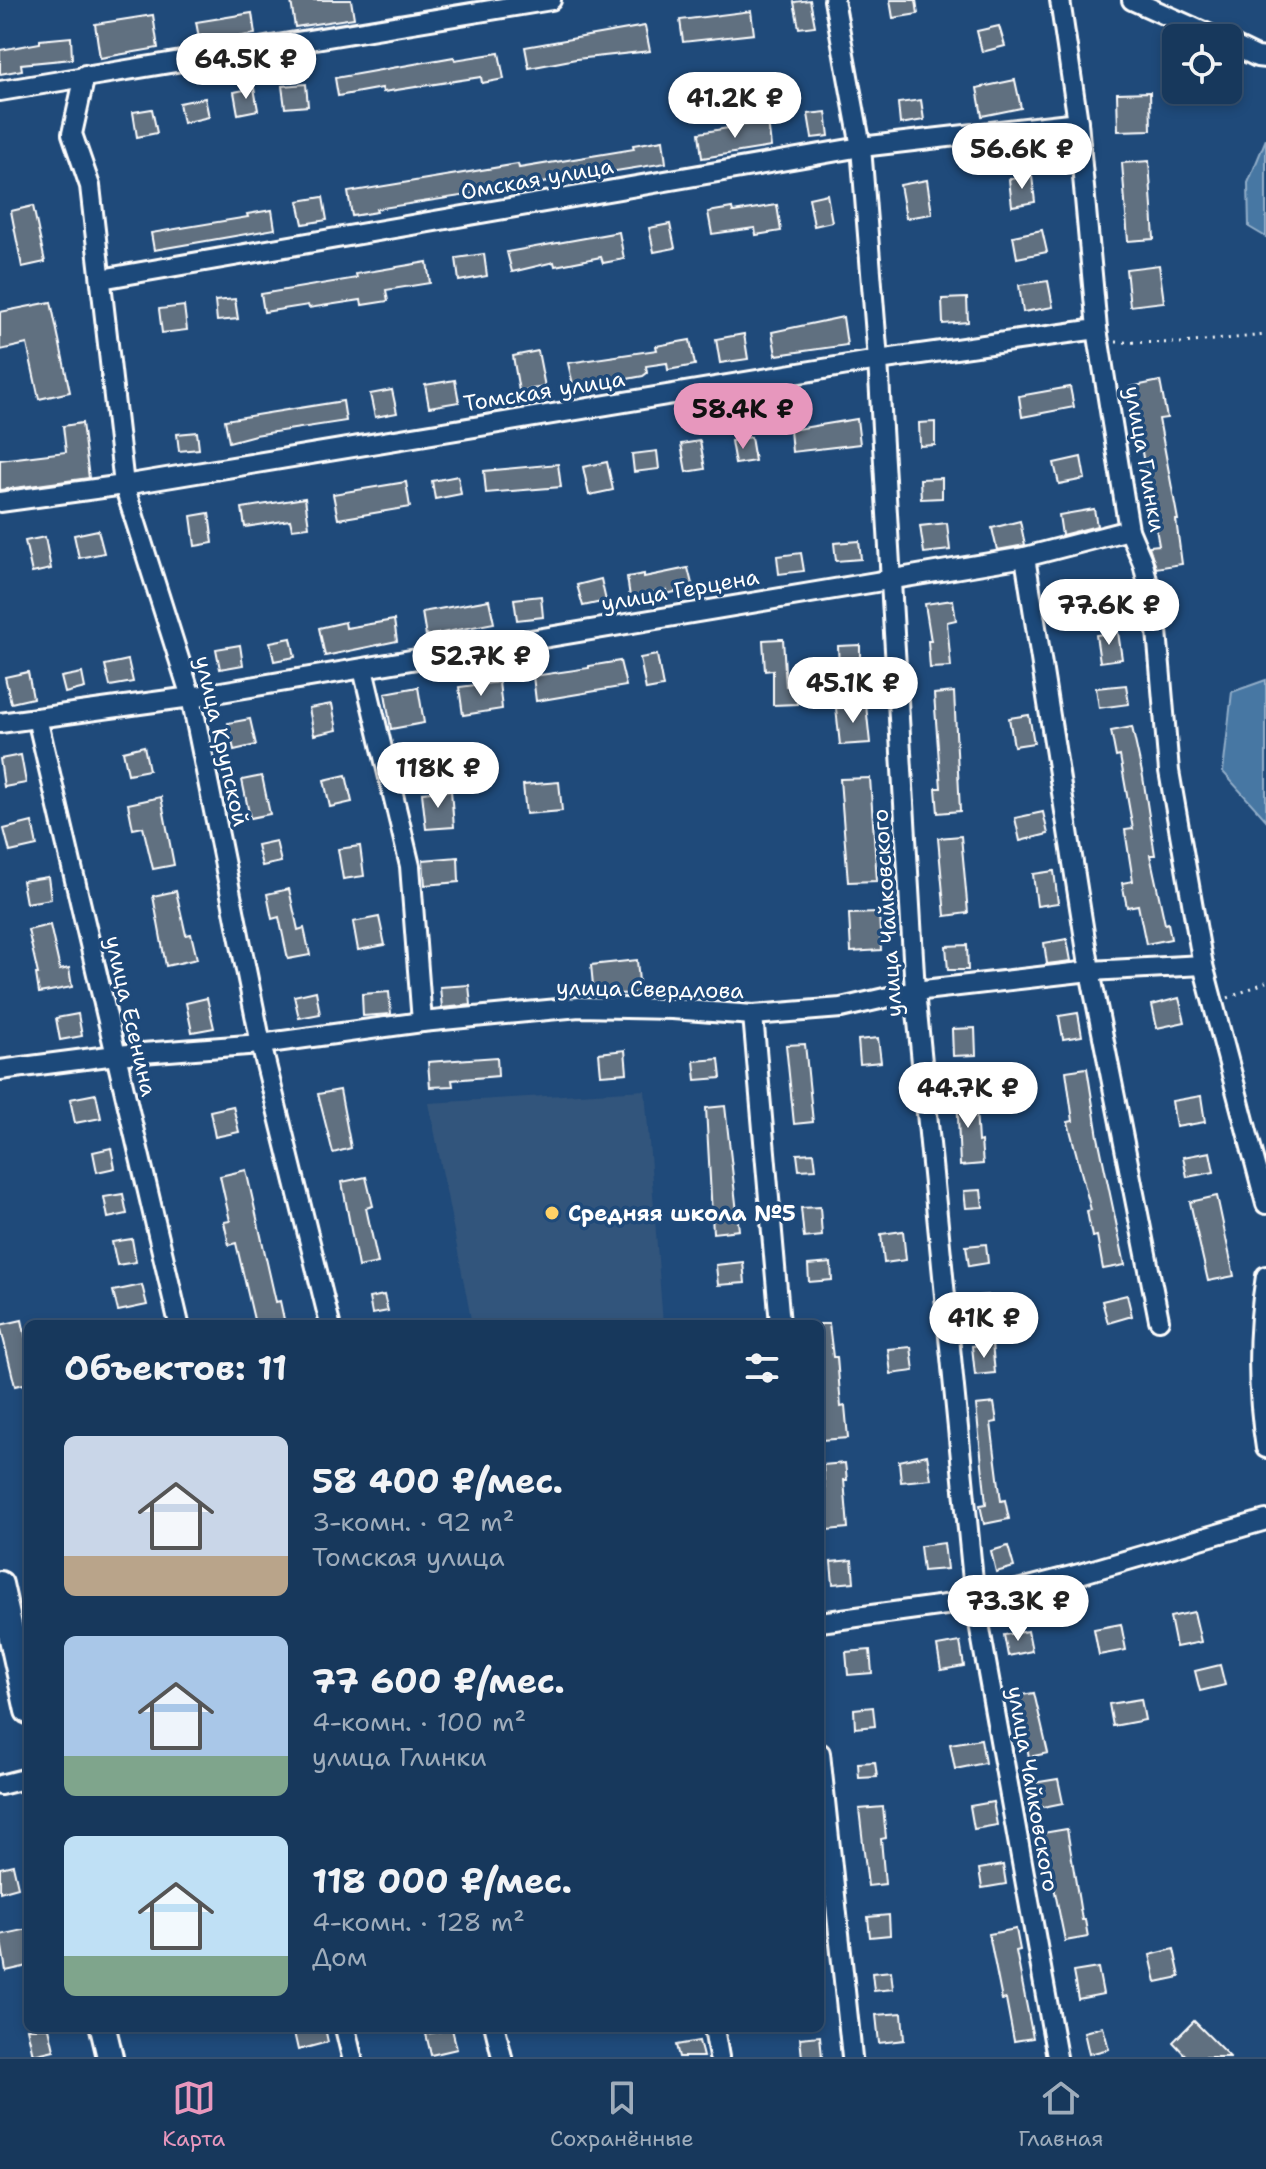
<!DOCTYPE html>
<html lang="ru">
<head>
<meta charset="utf-8">
<style>
	body { margin:0; font-family:"Shantell Sans",sans-serif; background:#203f62; color:#f1f3f6; height:100vh; display:flex; flex-direction:column; font-size:30px; white-space:nowrap }
	* { box-sizing:border-box; margin:0 }
	p { font-size:26px; color:#9eacbb }
	.icon { flex:none; width:44px; height:44px; fill:none; stroke:currentColor; stroke-width:2; stroke-linecap:round; stroke-linejoin:round }
	.map { position:relative; flex:1; overflow:hidden }
	.sheet { position:absolute; left:24px; top:1320px; width:800px; height:712px; display:flex; flex-direction:column; background:#17385c; border-radius:12px; box-shadow:0 4px 12px #0003,0 0 0 2px #365272 }
	.sheet>* { flex:none }
	.fabs { position:absolute; left:1162px; top:24px; display:grid; gap:16px }
	.fabs a { display:grid; place-items:center; width:80px; height:80px; border-radius:12px; background:#17385c; box-shadow:0 4px 12px #0003,0 0 0 2px #365272; font-size:40px }
	.price { position:absolute; translate:-50% -68px; padding:0 18px; border-radius:28px; background:#fff; color:#222; font-size:26px; line-height:52px; filter:drop-shadow(0 2px 4px #0008) }
	.price::after { content:''; position:absolute; left:50%; top:48px; width:24px; height:18px; margin-left:-12px; background:inherit; clip-path:polygon(0 0,100% 0,50% 100%) }
	.price.active { background:#e797bd; color:#111 }
	ul { padding:0; list-style:none }
	li { display:flex; align-items:center; gap:24px; height:200px; padding:0 40px }
	li span { display:grid; place-items:center; flex:none; width:224px; height:160px; border-radius:12px; color:#555 }
	li>.icon { margin-inline-start:auto }
	span .icon { width:96px; height:96px; fill:#fffc; stroke-width:1 }
	li b { font-size:34px }
	h2 { display:flex; justify-content:space-between; align-items:center; height:96px; padding:0 40px; font-size:34px }
	.tabs { display:flex; justify-content:space-around; align-items:center; height:112px; border-top:2px solid #365272; background:#17385c; font-size:22px; color:#9eacbb }
	.tabs a { display:grid; justify-items:center; gap:4px }
	.tabs .active { color:#e797bd }
	.map>svg:first-child { display:block }
</style>
</head>
<body>
<div class="map">
<svg width="1266" height="2057" viewBox="0 0 1266 2057">
	<rect width="100%" height="100%" fill="#1f4a7a"/>
	<filter id="ink" filterUnits="userSpaceOnUse"><feTurbulence type="fractalNoise" baseFrequency=".0125" numOctaves="2"/><feDisplacementMap in="SourceGraphic" scale="16" xChannelSelector="R" yChannelSelector="G"/><feConvolveMatrix kernelMatrix="1 2 1 2 8 2 1 2 1" color-interpolation-filters="sRGB"/></filter>
	<g filter="url(#ink)">
		<polygon fill="#32557c" points="645,1090 663,1324 472,1324 429,1103"/>
		<g fill="#4777a3" stroke="#91adc8" stroke-width="2">
			<polygon points="1266,139 1266,237 1249,227 1248,183"/>
			<polygon points="1266,680 1266,820 1223,772 1232,692"/>
		</g>
		<g fill="#607080" stroke="#fff" stroke-width="2">
			<polygon points="299,0 351,0 354,18 295,27 291,1"/>
			<polygon points="810,0 815,26 799,28 794,2"/>
			<polygon points="890,0 916,0 918,14 893,18"/>
			<polygon points="751,11 754,34 683,42 680,20"/>
			<polygon points="252,13 255,34 200,43 196,22"/>
			<polygon points="153,15 158,48 100,58 95,24"/>
			<polygon points="645,26 650,51 576,59 529,68 525,47"/>
			<polygon points="999,26 1005,46 982,52 977,31"/>
			<polygon points="71,37 72,59 21,64 22,70 0,74 0,50 40,43 40,40"/>
			<polygon points="499,53 504,79 482,83 481,77 383,92 382,88 338,96 335,78 454,57 455,60"/>
			<polygon points="1015,80 1021,108 982,116 977,88"/>
			<polygon points="306,84 308,106 285,108 282,86"/>
			<polygon points="254,88 258,110 238,114 234,92"/>
			<polygon points="1150,92 1151,130 1118,131 1117,93"/>
			<polygon points="205,98 209,117 183,123 179,103"/>
			<polygon points="921,100 924,120 900,124 898,103"/>
			<polygon points="152,109 157,133 137,137 133,112"/>
			<polygon points="826,112 829,136 812,138 808,114"/>
			<polygon points="768,121 771,147 702,158 699,133"/>
			<polygon points="663,140 666,163 492,191 491,185 473,188 474,194 376,209 377,212 352,216 348,192 518,164 519,168 634,149 633,145"/>
			<polygon points="1149,161 1154,239 1128,241 1122,163"/>
			<polygon points="1032,176 1035,202 1012,206 1009,179"/>
			<polygon points="927,180 932,214 906,218 900,185"/>
			<polygon points="827,194 832,222 814,226 809,198"/>
			<polygon points="323,197 327,220 303,224 298,201"/>
			<polygon points="777,205 781,231 756,235 755,228 712,234 708,212 732,208 733,212"/>
			<polygon points="33,206 45,262 22,267 11,211"/>
			<polygon points="272,210 275,229 154,250 151,233 248,217 247,214"/>
			<polygon points="670,224 675,248 654,252 649,228"/>
			<polygon points="1042,230 1047,252 1017,258 1013,236"/>
			<polygon points="619,232 624,259 603,263 601,257 555,266 554,262 512,272 507,252"/>
			<polygon points="484,254 487,276 459,281 456,258"/>
			<polygon points="427,262 430,283 386,290 388,301 362,305 361,300 309,308 308,305 264,312 261,294 357,278 356,274"/>
			<polygon points="1159,265 1164,302 1130,306 1126,269"/>
			<polygon points="1048,281 1053,307 1023,312 1019,285"/>
			<polygon points="967,298 968,322 943,324 942,299"/>
			<polygon points="235,299 238,319 217,321 215,301"/>
			<polygon points="51,302 70,392 39,399 27,344 0,350 0,312"/>
			<polygon points="184,306 187,330 162,333 159,309"/>
			<polygon points="843,317 847,345 776,355 772,332"/>
			<polygon points="744,334 748,359 720,363 716,339"/>
			<polygon points="690,340 695,365 668,370 667,363 646,366 647,373 643,376 574,389 568,363 657,350 656,346"/>
			<polygon points="538,351 545,387 519,391 513,356"/>
			<polygon points="455,380 459,402 429,407 425,385"/>
			<polygon points="1160,381 1167,418 1159,419 1178,520 1176,520 1182,564 1156,568 1149,546 1159,545 1130,387"/>
			<polygon points="1070,387 1074,407 1022,417 1019,396"/>
			<polygon points="392,390 397,413 375,417 370,394"/>
			<polygon points="343,401 346,421 255,435 229,442 225,420"/>
			<polygon points="857,419 860,444 792,452 790,430"/>
			<polygon points="935,422 935,445 920,446 919,423"/>
			<polygon points="82,423 89,478 0,490 0,460 66,452 63,426"/>
			<polygon points="197,432 199,449 179,451 177,434"/>
			<polygon points="751,437 755,461 735,464 731,441"/>
			<polygon points="700,441 705,469 686,472 681,444"/>
			<polygon points="657,451 659,469 634,472 632,454"/>
			<polygon points="1081,457 1085,479 1059,484 1054,463"/>
			<polygon points="607,462 613,490 589,495 583,467"/>
			<polygon points="558,464 561,487 486,493 484,471"/>
			<polygon points="458,476 461,494 435,499 432,481"/>
			<polygon points="942,478 942,498 921,499 920,479"/>
			<polygon points="406,482 410,507 338,519 333,494"/>
			<polygon points="305,498 309,527 292,529 290,520 245,527 242,508"/>
			<polygon points="1094,509 1097,526 1062,535 1059,515"/>
			<polygon points="209,513 213,543 195,546 191,516"/>
			<polygon points="1020,521 1025,545 997,550 992,528"/>
			<polygon points="947,523 950,550 924,553 920,526"/>
			<polygon points="98,530 104,553 79,558 74,535"/>
			<polygon points="45,537 51,569 32,573 25,541"/>
			<polygon points="859,541 861,559 836,561 834,543"/>
			<polygon points="801,553 804,571 779,574 777,556"/>
			<polygon points="688,568 693,588 666,594 666,590 630,597 627,577 644,574 644,577"/>
			<polygon points="601,579 606,601 583,606 577,585"/>
			<polygon points="1106,584 1109,604 1083,608 1080,588"/>
			<polygon points="541,596 543,617 517,620 514,599"/>
			<polygon points="489,600 494,623 426,636 422,612"/>
			<polygon points="953,600 956,620 947,622 951,667 930,668 928,641 931,641 925,604"/>
			<polygon points="394,620 397,641 325,656 319,628 345,622 346,628"/>
			<polygon points="1118,632 1122,659 1100,662 1096,635"/>
			<polygon points="291,638 295,657 274,661 270,642"/>
			<polygon points="781,639 783,639 786,686 797,685 797,704 773,705 773,670 765,671 763,640"/>
			<polygon points="240,645 243,665 220,669 216,649"/>
			<polygon points="860,645 860,668 839,668 838,646"/>
			<polygon points="657,655 663,687 646,690 640,658"/>
			<polygon points="128,660 133,682 110,686 105,665"/>
			<polygon points="620,661 626,686 536,701 533,676 589,668 589,666"/>
			<polygon points="28,672 33,698 11,703 5,677"/>
			<polygon points="82,673 85,688 65,693 61,677"/>
			<polygon points="499,682 502,709 463,715 459,687"/>
			<polygon points="1126,685 1129,704 1099,708 1096,688"/>
			<polygon points="418,687 424,723 391,729 385,693"/>
			<polygon points="954,692 960,811 938,813 936,788 941,788 934,694"/>
			<polygon points="332,704 337,730 314,735 309,708"/>
			<polygon points="866,705 870,743 840,745 836,708"/>
			<polygon points="1029,715 1034,743 1014,746 1009,718"/>
			<polygon points="250,719 256,745 234,750 228,723"/>
			<polygon points="1132,727 1143,777 1155,855 1150,855 1165,924 1168,923 1171,939 1146,944 1138,905 1127,907 1122,883 1133,881 1125,830 1133,829 1120,756 1116,757 1111,731"/>
			<polygon points="144,746 149,770 128,774 123,751"/>
			<polygon points="21,755 26,783 4,787 0,759"/>
			<polygon points="346,775 352,802 330,807 324,780"/>
			<polygon points="262,776 270,814 250,818 242,780"/>
			<polygon points="870,778 877,881 848,882 840,779"/>
			<polygon points="559,782 562,811 526,814 523,785"/>
			<polygon points="451,790 454,827 426,829 422,793"/>
			<polygon points="161,797 174,865 153,869 143,827 133,829 128,804"/>
			<polygon points="1043,812 1048,834 1020,841 1015,818"/>
			<polygon points="32,822 37,846 10,852 4,829"/>
			<polygon points="961,836 968,913 945,916 938,838"/>
			<polygon points="276,841 281,862 262,866 257,845"/>
			<polygon points="360,846 364,876 343,879 338,849"/>
			<polygon points="458,857 459,882 425,885 423,860"/>
			<polygon points="1054,871 1058,903 1037,906 1033,874"/>
			<polygon points="48,877 51,899 26,903 22,881"/>
			<polygon points="289,889 298,930 304,928 310,955 288,959 279,917 272,919 267,894"/>
			<polygon points="176,891 186,935 191,934 197,959 166,966 153,896"/>
			<polygon points="879,913 881,950 851,952 849,914"/>
			<polygon points="379,917 385,945 358,950 353,922"/>
			<polygon points="50,925 60,970 69,968 72,987 39,993 36,974 38,974 28,930"/>
			<polygon points="1067,939 1071,961 1047,964 1044,943"/>
			<polygon points="967,945 968,970 948,970 946,946"/>
			<polygon points="637,960 640,993 594,995 591,965"/>
			<polygon points="469,985 471,1005 442,1008 440,987"/>
			<polygon points="316,991 320,1014 299,1018 294,996"/>
			<polygon points="389,992 391,1014 363,1016 362,994"/>
			<polygon points="207,998 214,1028 192,1032 186,1003"/>
			<polygon points="1179,998 1185,1022 1157,1028 1152,1005"/>
			<polygon points="1078,1013 1082,1036 1063,1039 1059,1016"/>
			<polygon points="78,1014 82,1036 60,1040 56,1018"/>
			<polygon points="975,1028 976,1055 953,1056 952,1029"/>
			<polygon points="878,1038 881,1062 860,1064 858,1040"/>
			<polygon points="805,1044 813,1122 794,1124 786,1045"/>
			<polygon points="625,1050 627,1073 601,1075 599,1053"/>
			<polygon points="497,1057 498,1076 452,1080 453,1086 430,1087 428,1062"/>
			<polygon points="719,1059 721,1078 696,1080 694,1061"/>
			<polygon points="1087,1068 1098,1137 1125,1265 1103,1269 1097,1236 1092,1237 1087,1211 1091,1210 1068,1122 1073,1121 1066,1071"/>
			<polygon points="340,1090 351,1148 333,1153 318,1094"/>
			<polygon points="975,1091 978,1142 981,1141 983,1164 960,1166 957,1092"/>
			<polygon points="96,1094 101,1118 75,1123 70,1099"/>
			<polygon points="1201,1096 1205,1122 1176,1127 1172,1101"/>
			<polygon points="233,1106 239,1132 215,1137 210,1111"/>
			<polygon points="725,1106 739,1230 713,1233 706,1108"/>
			<polygon points="111,1148 115,1168 97,1172 93,1152"/>
			<polygon points="1210,1152 1214,1172 1187,1177 1183,1157"/>
			<polygon points="814,1153 816,1169 799,1170 797,1154"/>
			<polygon points="246,1170 276,1302 280,1301 285,1324 255,1324 236,1243 229,1245 224,1222 230,1221 220,1176"/>
			<polygon points="366,1177 373,1206 366,1208 378,1263 358,1267 342,1182"/>
			<polygon points="981,1190 983,1207 966,1208 964,1191"/>
			<polygon points="123,1194 127,1214 108,1218 104,1197"/>
			<polygon points="1217,1196 1234,1276 1208,1281 1190,1202"/>
			<polygon points="820,1207 822,1236 804,1238 801,1208"/>
			<polygon points="903,1231 906,1260 884,1263 881,1234"/>
			<polygon points="132,1239 136,1262 117,1265 112,1242"/>
			<polygon points="986,1244 988,1263 969,1266 966,1246"/>
			<polygon points="743,1262 745,1283 718,1285 716,1265"/>
			<polygon points="831,1263 832,1280 809,1282 808,1265"/>
			<polygon points="142,1285 147,1305 118,1311 113,1291"/>
			<polygon points="384,1295 388,1311 372,1314 369,1298"/>
			<polygon points="988,1295 990,1317 969,1319 967,1297"/>
			<polygon points="1127,1295 1132,1316 1108,1323 1102,1301"/>
			<polygon points="22,1320 28,1348 28,1383 15,1386 0,1325"/>
			<polygon points="820,1324 829,1324 833,1357 837,1357 841,1407 845,1406 848,1438 821,1440"/>
			<polygon points="992,1344 995,1373 975,1375 972,1346"/>
			<polygon points="911,1347 914,1371 891,1374 888,1349"/>
			<polygon points="994,1403 997,1422 991,1423 1001,1501 1005,1500 1009,1519 984,1524 980,1505 986,1504 976,1405"/>
			<polygon points="927,1455 931,1479 901,1482 899,1461"/>
			<polygon points="845,1463 847,1480 844,1480 848,1528 827,1530 823,1465"/>
			<polygon points="944,1543 947,1569 923,1571 920,1546"/>
			<polygon points="1008,1546 1014,1567 996,1572 991,1551"/>
			<polygon points="852,1560 854,1582 833,1584 831,1562"/>
			<polygon points="1194,1612 1201,1642 1176,1647 1170,1617"/>
			<polygon points="1121,1624 1126,1650 1099,1655 1094,1629"/>
			<polygon points="1028,1631 1032,1651 1008,1656 1004,1635"/>
			<polygon points="960,1642 964,1666 941,1670 937,1646"/>
			<polygon points="870,1650 872,1673 848,1675 846,1652"/>
			<polygon points="1220,1665 1225,1685 1200,1691 1195,1671"/>
			<polygon points="1034,1693 1048,1753 1029,1757 1016,1696"/>
			<polygon points="1141,1699 1145,1720 1113,1726 1109,1704"/>
			<polygon points="873,1707 875,1726 855,1728 854,1709"/>
			<polygon points="981,1739 985,1763 955,1769 950,1744"/>
			<polygon points="875,1762 877,1777 859,1778 858,1763"/>
			<polygon points="1058,1779 1063,1803 1038,1808 1033,1783"/>
			<polygon points="993,1802 997,1825 974,1829 970,1806"/>
			<polygon points="883,1807 886,1838 881,1839 885,1884 868,1886 859,1809"/>
			<polygon points="1067,1829 1082,1920 1085,1920 1088,1937 1065,1941 1043,1833"/>
			<polygon points="13,1865 18,1887 0,1892 0,1868"/>
			<polygon points="1003,1865 1006,1884 982,1888 979,1869"/>
			<polygon points="889,1915 890,1935 870,1937 868,1917"/>
			<polygon points="28,1929 28,1966 6,1971 0,1935"/>
			<polygon points="1016,1929 1020,1950 1016,1951 1033,2038 1014,2041 1006,1999 1002,2000 989,1934"/>
			<polygon points="1174,1949 1180,1977 1156,1982 1150,1955"/>
			<polygon points="1098,1968 1103,1994 1078,1999 1073,1972"/>
			<polygon points="891,1971 893,1989 874,1991 872,1973"/>
			<polygon points="902,2013 904,2040 879,2043 876,2015"/>
			<polygon points="1194,2021 1230,2057 1187,2057 1173,2042"/>
			<polygon points="1103,2027 1109,2049 1089,2054 1084,2032"/>
			<polygon points="27,2028 49,2028 54,2050 33,2055"/>
			<polygon points="293,2028 325,2028 328,2042 298,2050"/>
			<polygon points="452,2029 457,2049 431,2055 426,2034"/>
			<polygon points="820,2036 822,2057 802,2057 800,2038"/>
			<polygon points="699,2041 703,2057 679,2057 676,2045"/>
		</g>
		<g fill="none" stroke-linecap="round" stroke-linejoin="round">
			<g stroke="#fff" stroke-width="24">
				<g id="street">
					<polyline points="834,0 861,147 878,360 915,991 975,1601 1057,2057"/>
					<polyline points="1060,0 1078,122 1097,329 1129,530 1143,563 1156,619 1169,771 1203,965 1266,1204"/>
					<polyline points="1132,0 1217,38"/>
					<polyline points="1228,43 1257,57 1266,58"/>
					<polyline points="85,75 72,134 90,186 124,485 191,697 261,1044 330,1324"/>
					<polyline points="0,91 551,0"/>
					<polyline points="101,279 861,147 1078,122"/>
					<polyline points="0,502 124,485 878,360 1097,329"/>
					<polyline points="1025,557 1090,971 1159,1320"/>
					<polyline points="363,669 410,866 422,1022"/>
					<polyline points="37,718 179,1324"/>
					<polyline points="0,723 191,697 1025,557 1129,530"/>
					<polyline points="753,1015 780,1324"/>
					<polyline points="0,1070 116,1055 261,1044 422,1022 579,1007 672,1009 753,1015 841,1008 915,991 1090,971 1203,965"/>
					<path d="M 1266,1276 C 1257,1332 1257,1392 1266,1448"/>
					<polyline points="820,1622 975,1601 1083,1573 1266,1520"/>
					<polyline points="820,1753 852,2057"/>
					<polyline points="0,1785 28,1778"/>
					<polyline points="345,2028 352,2057"/>
					<polyline points="495,2028 502,2057"/>
					<polyline points="714,2028 719,2057"/>
				</g>
			</g>
			<g stroke="#fff" stroke-width="30">
				<g id="secondary">
					<polyline points="0,1584 28,1711"/>
					<polyline points="103,2028 110,2057"/>
				</g>
			</g>
			<g stroke="#fff" stroke-width="3" stroke-dasharray="2 6" stroke-linecap="butt">
				<polyline points="1116,342 1182,343 1266,335"/>
				<polyline points="1228,998 1266,982"/>
			</g>
			<use href="#street" stroke="#1f4a7a" stroke-width="18"/>
			<use href="#secondary" stroke="#1f4a7a" stroke-width="24"/>
		</g>
	</g>
	<circle fill="#ffd166" stroke="#1f4a7a" stroke-width="3" cx="552" cy="1213" r="8"/>
	<g text-anchor="middle" dominant-baseline="central" stroke-width="7" stroke-linejoin="round" paint-order="stroke">
		<g font-size="22" fill="#fff" stroke="#1f4a7a">
			<text transform="translate(537 179) rotate(-10)">Омская улица</text>
			<text transform="translate(544 391) rotate(-9)">Томская улица</text>
			<text transform="translate(1145 459) rotate(80)">улица Глинки</text>
			<text transform="translate(680 590) rotate(-10)">улица Герцена</text>
			<text transform="translate(222 741) rotate(77)">улица Крупской</text>
			<text transform="translate(887 913) rotate(-94)">улица Чайковского</text>
			<text transform="translate(650 989) rotate(1)">улица Свердлова</text>
			<text transform="translate(131 1016) rotate(77)">улица Есенина</text>
			<text transform="translate(1033 1789) rotate(80)">улица Чайковского</text>
		</g>
		<g font-size="22" font-weight="bold" fill="#fff" stroke="#1f4a7a" text-anchor="start">
			<text x="568" y="1213">Средняя школа №5</text>
		</g>
	</g>
</svg>
<div class="fabs">
<a><svg class="icon" aria-label="locate" viewBox="0 0 24 24"><circle cx="12" cy="12" r="6"/><path d="M12 2v4M12 18v4M2 12h4M18 12h4"/></svg></a>
</div>
<b class="price" style="left:246px;top:101px">64.5K ₽</b>
<b class="price" style="left:735px;top:140px">41.2K ₽</b>
<b class="price" style="left:1022px;top:191px">56.6K ₽</b>
<b class="price active" style="left:743px;top:451px">58.4K ₽</b>
<b class="price" style="left:1109px;top:647px">77.6K ₽</b>
<b class="price" style="left:481px;top:698px">52.7K ₽</b>
<b class="price" style="left:853px;top:725px">45.1K ₽</b>
<b class="price" style="left:438px;top:810px">118K ₽</b>
<b class="price" style="left:968px;top:1130px">44.7K ₽</b>
<b class="price" style="left:984px;top:1360px">41K ₽</b>
<b class="price" style="left:1018px;top:1643px">73.3K ₽</b>
<section class="sheet">
<h2>Объектов: 11<svg class="icon" aria-label="filters" viewBox="0 0 24 24"><path d="M4 7h16M4 17h16"/><circle cx="9" cy="7" r="2"/><circle cx="15" cy="17" r="2"/></svg></h2>
<ul>
<li><span style="background:linear-gradient(#c9d6e8 75%,#b9a48a 0)"><svg class="icon" aria-label="home" viewBox="0 0 24 24"><path d="M3 11l9-7 9 7M6 9v11h12V9"/></svg></span><div><b>58 400 ₽/мес.</b><p>3-комн. · 92 m²</p><p>Томская улица</p></div></li>
<li><span style="background:linear-gradient(#a9c7e8 75%,#7fa58c 0)"><svg class="icon" aria-label="home" viewBox="0 0 24 24"><path d="M3 11l9-7 9 7M6 9v11h12V9"/></svg></span><div><b>77 600 ₽/мес.</b><p>4-комн. · 100 m²</p><p>улица Глинки</p></div></li>
<li><span style="background:linear-gradient(#bfe0f5 75%,#7fa58c 0)"><svg class="icon" aria-label="home" viewBox="0 0 24 24"><path d="M3 11l9-7 9 7M6 9v11h12V9"/></svg></span><div><b>118 000 ₽/мес.</b><p>4-комн. · 128 m²</p><p>Дом</p></div></li>
</ul>
</section>
</div>
<nav class="tabs">
<a class="active"><svg class="icon" aria-label="map" viewBox="0 0 24 24"><path d="M3 6l6-2 6 2 6-2v14l-6 2-6-2-6 2zM9 4v14M15 6v14"/></svg>Карта</a>
<a><svg class="icon" aria-label="saved" viewBox="0 0 24 24"><path d="M7 4h10v16l-5-4-5 4z"/></svg>Сохранённые</a>
<a><svg class="icon" aria-label="home" viewBox="0 0 24 24"><path d="M3 11l9-7 9 7M6 9v11h12V9"/></svg>Главная</a>
</nav>
</body>
</html>
